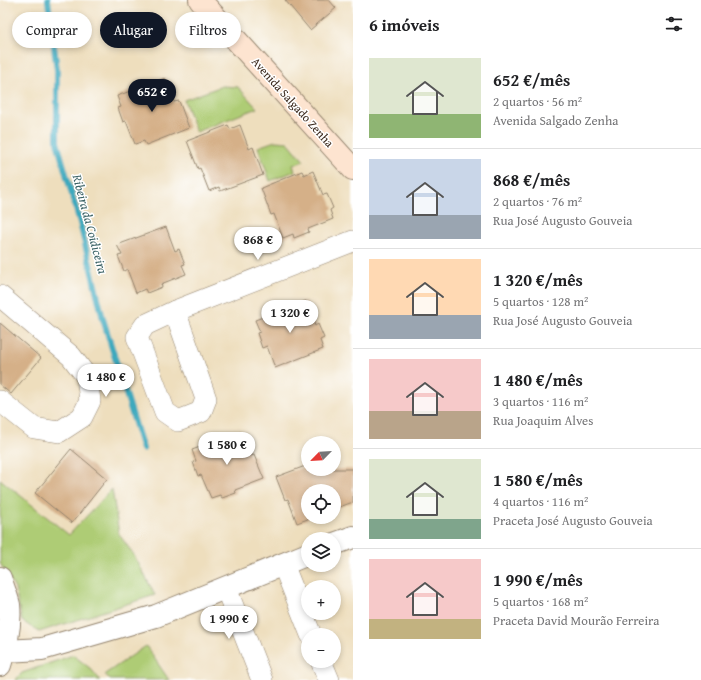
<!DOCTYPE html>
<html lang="pt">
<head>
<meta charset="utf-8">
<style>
	body { margin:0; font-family:"Gentium Book Plus",serif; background:#f2f2f2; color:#202124; height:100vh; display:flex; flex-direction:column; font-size:15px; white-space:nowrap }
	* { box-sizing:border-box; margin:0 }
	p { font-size:13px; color:#757577 }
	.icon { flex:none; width:22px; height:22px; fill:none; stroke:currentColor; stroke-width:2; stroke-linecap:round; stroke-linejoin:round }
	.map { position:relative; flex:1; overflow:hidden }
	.panel { display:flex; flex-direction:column; background:#fff; width:348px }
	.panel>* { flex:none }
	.top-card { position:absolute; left:12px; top:12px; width:281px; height:36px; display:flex; gap:8px }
	.needle { width:26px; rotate:246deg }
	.tools { position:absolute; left:301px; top:436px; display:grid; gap:8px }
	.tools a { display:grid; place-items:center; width:40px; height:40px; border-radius:50%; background:#fff; box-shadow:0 2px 6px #0003; font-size:20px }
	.price { position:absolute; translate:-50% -34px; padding:0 9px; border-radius:14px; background:#fff; color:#222; font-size:13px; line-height:26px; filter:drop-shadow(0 1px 2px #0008) }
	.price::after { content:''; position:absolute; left:50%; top:24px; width:12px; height:9px; margin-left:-6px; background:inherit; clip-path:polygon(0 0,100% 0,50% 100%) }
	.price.selected { background:#111827; color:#fff }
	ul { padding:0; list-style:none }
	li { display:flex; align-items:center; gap:12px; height:100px; padding:0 16px }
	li+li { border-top:1px solid #e0e0e0 }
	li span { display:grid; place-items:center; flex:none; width:112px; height:80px; border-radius:0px; color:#555 }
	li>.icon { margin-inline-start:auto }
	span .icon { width:48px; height:48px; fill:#fffc; stroke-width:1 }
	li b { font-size:17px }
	h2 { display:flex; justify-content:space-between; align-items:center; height:48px; padding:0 16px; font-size:17px }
	.tag { padding:0 14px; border-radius:18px; background:#fff; box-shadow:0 2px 6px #0003; font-size:14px; line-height:36px }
	.tag.selected { background:#111827; color:#fff }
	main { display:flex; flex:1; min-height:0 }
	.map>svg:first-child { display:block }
</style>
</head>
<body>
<main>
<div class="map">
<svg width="353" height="680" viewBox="0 0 353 680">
	<rect width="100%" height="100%" fill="#fff"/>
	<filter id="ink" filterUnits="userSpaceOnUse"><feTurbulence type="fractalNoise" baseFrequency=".025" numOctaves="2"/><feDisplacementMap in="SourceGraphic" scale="8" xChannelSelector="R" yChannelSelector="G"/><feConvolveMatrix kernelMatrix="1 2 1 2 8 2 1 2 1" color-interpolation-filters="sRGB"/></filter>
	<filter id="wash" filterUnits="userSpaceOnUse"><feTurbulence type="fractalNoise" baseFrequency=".012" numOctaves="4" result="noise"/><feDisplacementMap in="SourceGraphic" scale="16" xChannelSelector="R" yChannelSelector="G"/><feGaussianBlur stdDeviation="0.9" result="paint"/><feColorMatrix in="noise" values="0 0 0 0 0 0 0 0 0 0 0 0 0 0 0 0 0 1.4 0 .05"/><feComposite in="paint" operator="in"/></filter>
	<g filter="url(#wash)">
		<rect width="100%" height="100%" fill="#eedebd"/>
		<g fill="#aecc74" stroke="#747b49">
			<polygon points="222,86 238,87 257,108 196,132 184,100"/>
			<polygon points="275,141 288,142 304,161 293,165 295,171 270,181 258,147"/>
			<polygon points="0,479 69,535 112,489 119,534 135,557 155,595 39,632 22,621 15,589 0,563"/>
			<polygon points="146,646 169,680 110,680 105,674"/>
			<polygon points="73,655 91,669 100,680 15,680 22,673"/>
		</g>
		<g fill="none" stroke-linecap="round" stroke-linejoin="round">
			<polyline stroke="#3ea9bd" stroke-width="6" points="48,0 57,70 57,142 80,223 103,319 143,449"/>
		</g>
		<g id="blocks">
			<g fill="#d5b088">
				<polygon points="285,0 329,0 336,8 310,30"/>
				<polygon points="165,78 174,102 179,101 189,128 146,145 144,141 135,144 126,121 123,122 118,108 121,107 117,96"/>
				<polygon points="228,125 230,129 240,125 249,149 253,147 263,175 220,191 219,187 209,191 200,168 198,169 187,141"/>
				<polygon points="302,171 304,175 313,171 323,195 327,194 333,208 330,210 333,219 308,229 309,232 294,238 293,234 283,238 274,214 271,215 261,188"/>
				<polygon points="166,227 175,251 179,249 185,264 182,265 186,274 161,284 162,287 147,293 145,289 136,293 127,269 124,271 118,256 122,255 117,245"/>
				<polygon points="306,301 315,326 318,324 324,338 320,340 323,349 275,368 267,346 262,348 257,333 260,332 255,320"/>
				<polygon points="0,323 41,358 11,394 0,385"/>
				<polygon points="241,432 250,456 254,455 264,479 235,490 236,493 222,498 220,495 211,498 201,475 198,476 193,462 196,461 192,450"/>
				<polygon points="71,449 107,479 72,523 35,493"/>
				<polygon points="308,465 308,469 353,469 353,502 334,509 334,491 308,491 308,517 313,517 297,523 288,499 285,500 276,477"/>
			</g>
		</g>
	</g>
	<g filter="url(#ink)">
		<use href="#blocks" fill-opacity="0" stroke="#94846e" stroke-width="1"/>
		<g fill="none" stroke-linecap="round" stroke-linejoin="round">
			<g stroke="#94846e" stroke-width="22">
				<g id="minor">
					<polyline points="0,296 71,356 87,377 90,401 82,417 59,432 34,428 0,401"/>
					<polygon points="175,311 206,399 201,412 178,421 165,412 137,337 145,325"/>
					<polyline points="175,311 353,241"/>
					<polyline points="283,564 311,635"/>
					<polyline points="226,588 262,680"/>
					<polyline points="321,661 329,680"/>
				</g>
			</g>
			<g stroke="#94846e" stroke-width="24">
				<g id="tertiary">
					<polyline points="334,544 353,537"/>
					<path d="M 0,578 C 3,587 7,596 9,605 C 11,624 6,647 0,665"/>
					<polyline points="5,651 42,649 156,616 308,554"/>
				</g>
			</g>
			<g stroke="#94846e" stroke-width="24">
				<polyline id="secondary" points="200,0 353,169"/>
			</g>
			<use href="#minor" stroke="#fff" stroke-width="21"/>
			<use href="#tertiary" stroke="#fff" stroke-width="22"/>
			<use href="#secondary" stroke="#fde4d0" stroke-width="22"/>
		</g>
	</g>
	<g text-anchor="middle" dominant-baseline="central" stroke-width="3" stroke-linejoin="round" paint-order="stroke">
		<g font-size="12" fill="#3b2a1e" stroke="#fff">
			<text transform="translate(293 102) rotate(48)">Avenida Salgado Zenha</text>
		</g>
		<g font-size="13" font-style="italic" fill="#3c6366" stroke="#fff">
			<text transform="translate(90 224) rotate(75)">Ribeira da Coidiceira</text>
		</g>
	</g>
</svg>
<div class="tools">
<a><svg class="needle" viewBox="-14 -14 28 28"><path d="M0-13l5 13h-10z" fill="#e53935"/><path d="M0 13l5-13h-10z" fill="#757577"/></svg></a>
<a><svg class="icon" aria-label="locate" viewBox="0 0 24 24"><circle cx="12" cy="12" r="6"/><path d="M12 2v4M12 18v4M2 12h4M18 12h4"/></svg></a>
<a><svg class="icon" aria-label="layers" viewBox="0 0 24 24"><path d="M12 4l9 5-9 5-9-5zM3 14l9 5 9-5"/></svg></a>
<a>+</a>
<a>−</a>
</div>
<b class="price selected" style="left:152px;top:113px">652 €</b>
<b class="price" style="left:258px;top:261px">868 €</b>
<b class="price" style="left:290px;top:334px">1 320 €</b>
<b class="price" style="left:106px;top:398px">1 480 €</b>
<b class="price" style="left:227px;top:466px">1 580 €</b>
<b class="price" style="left:229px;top:640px">1 990 €</b>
<div class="top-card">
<a class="tag">Comprar</a>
<a class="tag selected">Alugar</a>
<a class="tag">Filtros</a>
</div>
</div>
<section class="panel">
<h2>6 imóveis<svg class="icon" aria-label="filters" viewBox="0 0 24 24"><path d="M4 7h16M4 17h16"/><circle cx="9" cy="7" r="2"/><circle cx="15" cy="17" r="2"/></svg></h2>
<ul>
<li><span style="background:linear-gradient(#dfe7d0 70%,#8fb573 0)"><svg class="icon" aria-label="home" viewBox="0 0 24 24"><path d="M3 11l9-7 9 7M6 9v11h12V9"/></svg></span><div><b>652 €/mês</b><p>2 quartos · 56 m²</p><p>Avenida Salgado Zenha</p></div></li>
<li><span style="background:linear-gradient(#c9d6e8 70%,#9aa5b1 0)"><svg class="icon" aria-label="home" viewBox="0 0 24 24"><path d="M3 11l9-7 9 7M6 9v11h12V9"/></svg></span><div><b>868 €/mês</b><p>2 quartos · 76 m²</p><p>Rua José Augusto Gouveia</p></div></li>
<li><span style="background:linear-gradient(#ffd9b3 70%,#9aa5b1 0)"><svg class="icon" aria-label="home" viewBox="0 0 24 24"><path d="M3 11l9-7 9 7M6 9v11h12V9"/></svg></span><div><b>1 320 €/mês</b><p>5 quartos · 128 m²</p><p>Rua José Augusto Gouveia</p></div></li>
<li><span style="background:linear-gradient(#f6c9c9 65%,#b9a48a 0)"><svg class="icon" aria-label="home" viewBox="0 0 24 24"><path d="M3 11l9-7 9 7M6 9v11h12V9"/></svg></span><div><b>1 480 €/mês</b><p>3 quartos · 116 m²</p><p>Rua Joaquim Alves</p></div></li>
<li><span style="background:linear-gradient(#dfe7d0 75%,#7fa58c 0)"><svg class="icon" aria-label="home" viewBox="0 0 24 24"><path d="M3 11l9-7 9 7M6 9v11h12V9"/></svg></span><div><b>1 580 €/mês</b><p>4 quartos · 116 m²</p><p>Praceta José Augusto Gouveia</p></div></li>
<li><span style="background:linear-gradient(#f6c9c9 75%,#c2b280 0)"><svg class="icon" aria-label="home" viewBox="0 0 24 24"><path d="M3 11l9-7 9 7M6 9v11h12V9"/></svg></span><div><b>1 990 €/mês</b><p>5 quartos · 168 m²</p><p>Praceta David Mourão Ferreira</p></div></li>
</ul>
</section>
</main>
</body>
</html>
